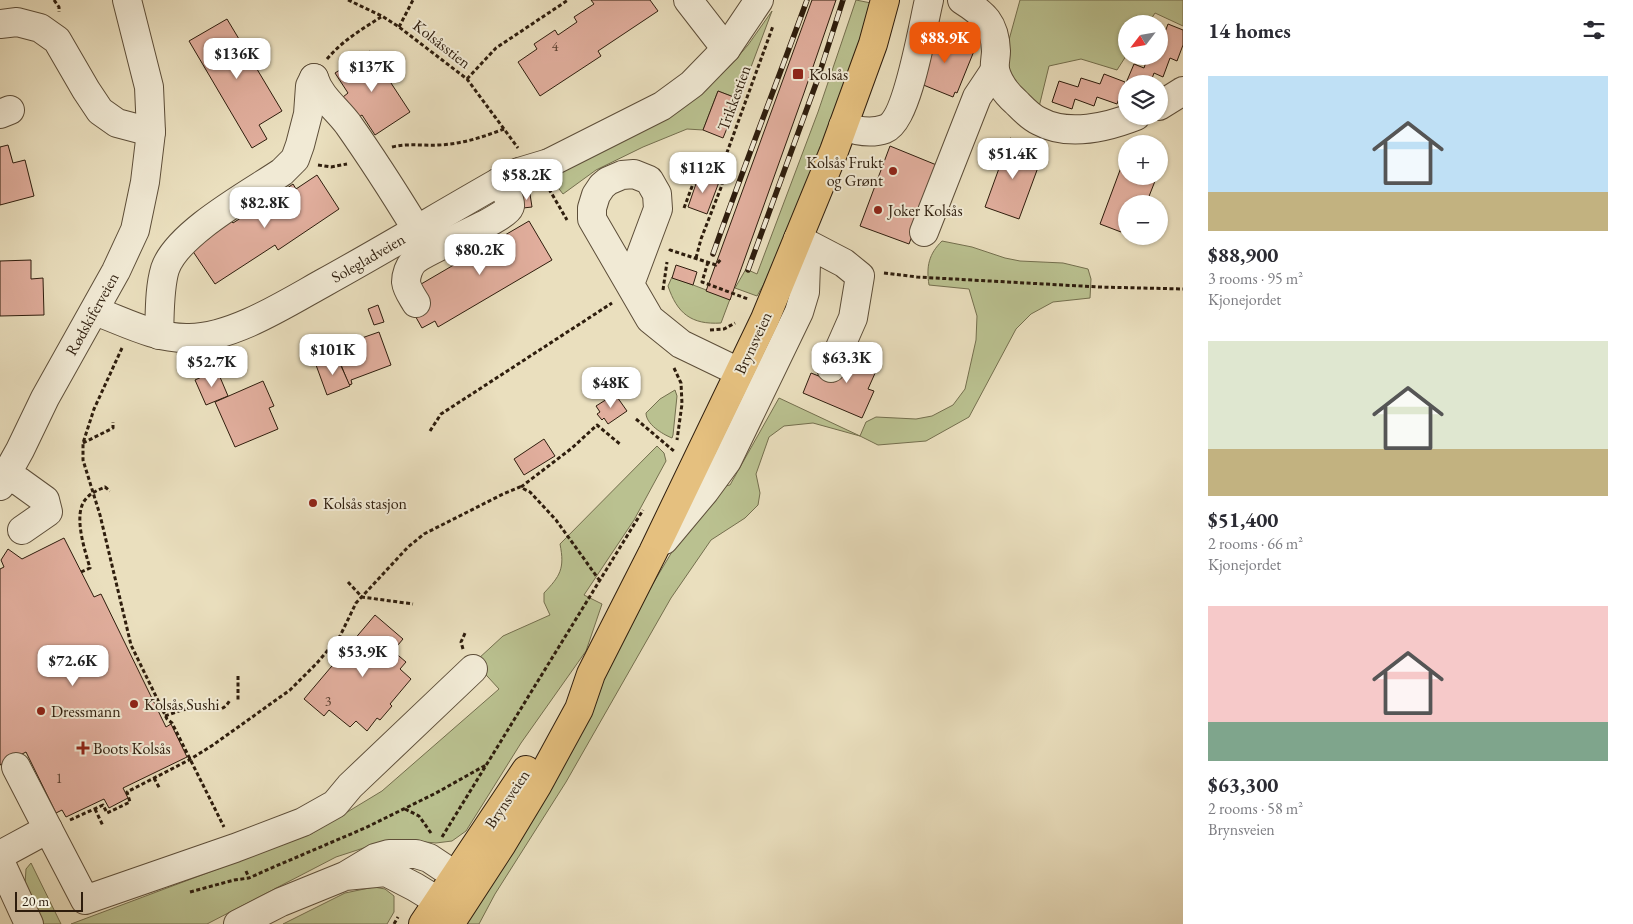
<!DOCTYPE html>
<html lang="en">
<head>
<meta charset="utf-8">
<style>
	body { margin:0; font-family:"EB Garamond",serif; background:#f2f2f3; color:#2b2b33; height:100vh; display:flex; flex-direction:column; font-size:19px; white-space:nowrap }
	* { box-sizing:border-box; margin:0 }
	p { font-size:16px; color:#7c7c81 }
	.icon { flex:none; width:28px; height:28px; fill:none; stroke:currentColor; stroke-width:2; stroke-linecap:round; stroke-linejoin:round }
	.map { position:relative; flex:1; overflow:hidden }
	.drawer { display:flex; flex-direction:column; background:#fff; width:450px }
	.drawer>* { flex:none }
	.needle { width:32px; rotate:239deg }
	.controls { position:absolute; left:1118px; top:15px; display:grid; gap:10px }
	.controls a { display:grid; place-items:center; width:50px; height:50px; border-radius:50%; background:#fff; box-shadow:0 1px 4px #0004; font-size:25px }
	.scale { position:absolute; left:15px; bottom:12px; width:68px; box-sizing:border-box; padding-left:5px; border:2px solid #2e1d0d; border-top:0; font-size:14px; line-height:18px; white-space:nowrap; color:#2e1d0d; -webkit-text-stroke:4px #f1ead5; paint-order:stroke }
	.price { position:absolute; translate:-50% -42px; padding:0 11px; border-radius:10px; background:#fff; color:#222; font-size:16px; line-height:32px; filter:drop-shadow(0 1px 2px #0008) }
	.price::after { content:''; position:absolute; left:50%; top:30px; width:15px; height:11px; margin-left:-8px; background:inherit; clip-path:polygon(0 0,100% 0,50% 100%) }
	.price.current { background:#ea580c; color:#fff }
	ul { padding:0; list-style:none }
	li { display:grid; align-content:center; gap:10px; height:265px; padding:0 25px }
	li span { display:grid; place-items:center; height:155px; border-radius:0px; color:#555 }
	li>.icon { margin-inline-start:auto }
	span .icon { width:90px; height:90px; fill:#fffc; stroke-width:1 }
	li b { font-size:21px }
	h2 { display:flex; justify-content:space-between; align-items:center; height:60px; padding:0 25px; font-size:21px }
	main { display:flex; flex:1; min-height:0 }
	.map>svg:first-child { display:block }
</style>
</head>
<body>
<main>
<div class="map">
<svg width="1183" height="924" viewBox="0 0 1183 924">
	<rect width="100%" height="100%" fill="#eadfbe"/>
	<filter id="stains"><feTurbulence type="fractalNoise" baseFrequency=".004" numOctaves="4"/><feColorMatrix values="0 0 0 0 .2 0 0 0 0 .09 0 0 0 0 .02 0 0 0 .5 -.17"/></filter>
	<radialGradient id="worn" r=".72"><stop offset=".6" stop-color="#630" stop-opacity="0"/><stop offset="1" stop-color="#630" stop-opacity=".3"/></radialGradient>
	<g fill="#bac190" stroke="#746f4e">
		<path d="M 856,0 L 871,3 C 853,65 830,125 807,184 C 792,222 778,261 757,296 L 735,288 L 746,269 L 757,274 L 818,112 Z"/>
		<polygon points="1020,0 1183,0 1183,26 1155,13 1148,24 1126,24 1126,56 1117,70 1081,59 1049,66 1039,107 999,76"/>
		<polygon points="772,11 739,99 718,91 703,130 687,129 643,147 596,170 563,194 546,172 694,98 729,67 748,45"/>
		<path d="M 942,241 L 972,247 L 1005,258 L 1020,261 L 1063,263 L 1088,269 L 1091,279 L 1090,298 L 1053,302 L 1031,314 L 1016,329 L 969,417 L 926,441 L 878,445 L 860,436 L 813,423 L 784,426 L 769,437 L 756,474 L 760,493 L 758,505 L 745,518 L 711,540 L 671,598 L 566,782 L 495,894 L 479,924 L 460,924 L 577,729 L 645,597 L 679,540 L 725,486 L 730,485 L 779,398 L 860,436 L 866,422 L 876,417 L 916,419 L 932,416 L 953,405 L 965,389 L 976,340 L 977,316 L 969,289 L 929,285 C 926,266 929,254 942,241 Z"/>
		<path d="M 672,277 L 730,299 L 721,323 C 691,325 677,313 668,286 Z"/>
		<path d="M 675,390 L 677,396 L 673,435 L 672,438 C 662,434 646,424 646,413 L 660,399 Z"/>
		<path d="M 657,446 L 664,453 L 666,461 L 634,520 L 584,595 L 602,604 L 586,651 L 521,743 L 466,831 L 452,841 L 436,843 L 414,841 L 382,842 L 336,857 L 207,924 L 71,924 L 311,834 L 382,791 L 499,689 L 477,665 L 478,659 L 503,636 L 550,615 L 544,602 L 544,593 C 560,576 565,569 560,544 Z"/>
		<polygon points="31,863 61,924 42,924 25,884 26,869"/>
		<polygon points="374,887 385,889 394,896 394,912 387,924 283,924 345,893"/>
	</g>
	<g fill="#e1ae9d" stroke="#2e1d0d">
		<polygon points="591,0 650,0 658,11 598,51 601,56 540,96 518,62 537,49 534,44 555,30 558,35 577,22 574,17 594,4"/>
		<polygon points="812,0 836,0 804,93 730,300 706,291"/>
		<polygon points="227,19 282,111 259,125 267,139 252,148 189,41"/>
		<polygon points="1168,24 1183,30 1183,45 1177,61 1170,58 1163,77 1154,73 1150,84 1126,83 1134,64 1144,68 1148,56 1159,56 1159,48"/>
		<polygon points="935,31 973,46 971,50 974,51 957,93 955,92 953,97 916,82"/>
		<polygon points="370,51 410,112 375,135 362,115 357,118 343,97 348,93 335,73"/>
		<polygon points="1104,74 1125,82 1117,104 1097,97 1094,106 1075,99 1072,109 1052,102 1059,81 1078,87 1081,78 1100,84"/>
		<polygon points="718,91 739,99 723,138 703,130"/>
		<polygon points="1010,138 1032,146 1027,157 1040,162 1019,219 985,207"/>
		<polygon points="8,145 13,163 25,160 34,196 0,205 0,147"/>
		<polygon points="890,146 939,166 909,244 860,226"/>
		<polygon points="1126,154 1126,176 1157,176 1146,204 1126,204 1126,221 1125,221 1121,232 1100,224"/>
		<polygon points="317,175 339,209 278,250 275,245 215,284 192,250 211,237 209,232 229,218 233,223 253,210 256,215 276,202 273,198 293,184 296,189"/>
		<polygon points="699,175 719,182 707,214 688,207"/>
		<polygon points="530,194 532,207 523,208 521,195"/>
		<polygon points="529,221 552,260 438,327 435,321 422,328 413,312 416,287"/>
		<polygon points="31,260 31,279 43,278 44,315 0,316 0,261"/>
		<polygon points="676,265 697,272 693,285 672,278"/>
		<polygon points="378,305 384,322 374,325 368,309"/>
		<polygon points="379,332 391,365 351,380 352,384 349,385 332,342 354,335 356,340"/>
		<polygon points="862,346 872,351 869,357 880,362 868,389 874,391 862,418 803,393 811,373 834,382 849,348 859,353"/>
		<polygon points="337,357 350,386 327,395 316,365"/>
		<polygon points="217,370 228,396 206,405 195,380"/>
		<polygon points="263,381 274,406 269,408 278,429 235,447 215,402"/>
		<polygon points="615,394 627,411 608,424 604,418 602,420 597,414 600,412 596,406"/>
		<polygon points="544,439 555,456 524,475 514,459"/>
		<polygon points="64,538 94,597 101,594 166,727 171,724 187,757 123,788 128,798 109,808 104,799 66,817 62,810 56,813 26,752 0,765 0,569 4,567 1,560 8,549 22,559"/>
		<polygon points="375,615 403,639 393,651 406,662 400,669 411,679 390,704 392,706 380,720 377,718 367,731 356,721 350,727 329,710 324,716 304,699"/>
	</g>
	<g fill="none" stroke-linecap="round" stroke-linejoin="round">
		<g stroke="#5d4e39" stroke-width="30">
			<g id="minor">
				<polyline points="688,0 726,49"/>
				<path d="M 962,0 C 984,14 995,23 996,51 C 996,57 994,64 995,70 C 998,82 1007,94 1016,102 C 1023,109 1030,117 1039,121 C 1068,137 1108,127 1136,116"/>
				<polyline points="0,24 17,22 40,28 57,40 86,90 100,111 117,123 151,132"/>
				<path d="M 314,78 C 320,97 336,108 348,124 C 372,158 395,194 417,230"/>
				<polyline points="1159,106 1183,91"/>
				<polyline points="0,114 10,110"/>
				<path d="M 843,126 C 856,131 871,134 885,129 C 908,120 923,24 929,0"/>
				<polyline points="549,163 662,106 692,84 726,49 759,0"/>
				<polyline points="924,232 977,97 995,70"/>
				<polyline points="798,239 844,263 860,276 853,318 831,368"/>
				<polyline points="630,284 658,209 657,194 649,180 634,174 622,175 608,181 602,186 596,195 592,208 592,219 650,319 681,344 739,372"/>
				<path d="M 416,303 C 412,296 407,290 406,282 C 406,275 409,266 414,261 C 428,248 508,219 510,206 C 511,199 503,188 499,182"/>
				<path d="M 95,311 C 125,322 156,339 189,338 C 233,338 287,303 325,282 C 383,250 441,215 499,182 L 519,172"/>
				<path d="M 159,335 C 160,314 159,289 165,269 C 177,233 251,193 282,172 L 295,159 L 300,145 L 308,114 L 310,86 L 314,78"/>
				<polyline points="6,475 20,482 45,500 48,512 22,530"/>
				<polyline points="0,486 20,450 45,398 116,271 135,230 145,182 151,132 149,87 127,0"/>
				<polyline points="664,540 705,491 727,461 799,312 805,292 806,264 798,239"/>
				<polyline points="16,767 48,829"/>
				<polyline points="0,855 48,829 85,900 235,848 303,822 335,804 350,786 473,669"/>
				<polyline points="0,861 29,924"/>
				<polyline points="238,924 281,902 345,876 375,858 389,854 416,854 429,858 456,876 465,899 438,901 415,887 386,872 345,876"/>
			</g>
		</g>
		<g stroke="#2e1d0d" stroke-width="30">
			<g id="major">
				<polyline points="423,924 526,770"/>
				<polyline points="450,924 502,844 537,786 579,709 591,674 653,552 765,319 834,151 873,44 885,0"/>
			</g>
		</g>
		<g stroke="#2e1d0d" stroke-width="3" stroke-dasharray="4 2.5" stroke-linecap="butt">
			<polyline points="54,0 59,7 59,12"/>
			<polyline points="348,0 382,16 399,27 467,79 518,148"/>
			<polyline points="399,27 413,0"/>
			<path d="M 327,59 C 342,41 362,29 381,17"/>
			<polyline points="467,79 496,48 568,0"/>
			<path d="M 392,147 C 408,143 423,146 439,145 C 462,144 483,137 504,129"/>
			<polyline points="318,165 331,167 347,164"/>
			<polyline points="675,176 692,167 725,158 773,26"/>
			<polyline points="549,189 567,220"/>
			<polyline points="684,208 700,165"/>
			<polyline points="670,251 670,250 716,265 721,259"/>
			<polyline points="696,258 701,239 722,185 725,158"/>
			<polyline points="708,262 702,282 748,299"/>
			<polyline points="884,273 917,277 1099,287 1183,289"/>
			<polyline points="663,290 667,262"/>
			<polyline points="710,330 724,329 735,323"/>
			<polyline points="122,348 94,409 83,443 83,460 100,515 131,645 167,719 172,723 224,827"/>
			<polyline points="674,368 681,383 682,404 677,440"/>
			<polyline points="636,419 675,452"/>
			<polyline points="430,431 441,414 612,303"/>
			<polyline points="83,443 113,428 113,422"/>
			<polyline points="521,487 572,448 597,425 621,445"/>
			<path d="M 81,572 L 90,568 C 85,551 73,515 85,500 C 90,493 98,490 105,487 L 110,491"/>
			<polyline points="348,582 362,597 413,604"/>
			<polyline points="463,649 461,642 466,631"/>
			<polyline points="238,676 238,702"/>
			<path d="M 165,716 C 174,713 183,709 192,708 C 207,707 221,717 230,700"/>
			<polyline points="154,778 160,789"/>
			<polyline points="95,809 103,826"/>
			<polyline points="405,809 419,816 431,833"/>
			<polyline points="70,820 103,805 107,813 130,802 127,792 189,760 213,745 290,690 317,663 340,636 356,603 408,547 424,534 503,494 520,487 530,492 556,520 600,581"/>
			<polyline points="442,837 643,510"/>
			<polyline points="246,871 249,878"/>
			<polyline points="190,892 234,880 249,878 269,869 365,828 436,793 486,765"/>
			<polyline points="394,924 398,917"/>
		</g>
		<use href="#minor" stroke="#f1ead5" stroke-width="28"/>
		<use href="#major" stroke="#e5c07f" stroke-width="28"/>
		<g stroke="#2e1d0d" stroke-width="5.5">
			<g id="rail">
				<path d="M 713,254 C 743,169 776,85 807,0"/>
				<polyline points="748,270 817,81 843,0"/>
			</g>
		</g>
		<use href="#rail" stroke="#f1ead5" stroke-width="4" stroke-dasharray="11" stroke-linecap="butt"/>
		<g stroke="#5d4e39" stroke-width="30" stroke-linecap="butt">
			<polyline id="minor-bridge" points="519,172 549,163"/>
		</g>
		<use href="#minor-bridge" stroke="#f1ead5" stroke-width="28"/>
	</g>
	<g fill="#8f2418" stroke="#f1ead5" stroke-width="2">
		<rect x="792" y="68" width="12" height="12" rx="2.5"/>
		<circle cx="893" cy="171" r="5"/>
		<circle cx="878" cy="210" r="5"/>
		<circle cx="313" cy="503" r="5"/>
		<circle cx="134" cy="704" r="5"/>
		<circle cx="41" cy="711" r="5"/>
		<path d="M80.5 740.5h5v5h5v5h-5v5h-5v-5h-5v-5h5z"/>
	</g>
	<g text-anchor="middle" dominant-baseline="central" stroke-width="4" stroke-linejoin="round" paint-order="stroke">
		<g font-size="14" fill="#5b4131">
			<text x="555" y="46">4</text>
			<text x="328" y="701">3</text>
			<text x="59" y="778">1</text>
		</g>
		<g font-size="16" fill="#2e1d0d" stroke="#f1ead5">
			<text transform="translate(442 44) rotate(38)">Kolsåsstien</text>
			<text transform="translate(734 98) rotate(-70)">Trikkestien</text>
			<text transform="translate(368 258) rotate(-30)">Solegladveien</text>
			<text transform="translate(92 314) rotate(-61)">Rødskiferveien</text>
			<text transform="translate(753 343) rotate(-65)">Brynsveien</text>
			<text transform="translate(507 799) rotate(-56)">Brynsveien</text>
		</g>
		<g font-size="16" fill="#2e1d0d" stroke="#f1ead5" text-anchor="start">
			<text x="809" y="74">Kolsås</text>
			<text x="883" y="162" text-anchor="end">Kolsås Frukt<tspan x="883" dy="18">og Grønt</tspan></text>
			<text x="888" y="210">Joker Kolsås</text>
			<text x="323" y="503">Kolsås stasjon</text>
			<text x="144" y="704">Kolsås Sushi</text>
			<text x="51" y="711">Dressmann</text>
			<text x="93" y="748">Boots Kolsås</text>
		</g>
	</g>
	<rect width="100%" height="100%" filter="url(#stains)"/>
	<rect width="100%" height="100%" fill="url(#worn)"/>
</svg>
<div class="controls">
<a><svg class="needle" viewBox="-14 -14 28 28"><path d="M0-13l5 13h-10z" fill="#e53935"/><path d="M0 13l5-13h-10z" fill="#7c7c81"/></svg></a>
<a><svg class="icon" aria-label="layers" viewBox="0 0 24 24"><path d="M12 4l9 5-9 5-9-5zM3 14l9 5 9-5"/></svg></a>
<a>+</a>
<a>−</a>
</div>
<div class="scale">20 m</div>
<b class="price current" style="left:945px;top:64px">$88.9K</b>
<b class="price" style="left:237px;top:80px">$136K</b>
<b class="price" style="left:372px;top:93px">$137K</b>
<b class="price" style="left:1013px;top:180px">$51.4K</b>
<b class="price" style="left:703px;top:194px">$112K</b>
<b class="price" style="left:527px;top:201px">$58.2K</b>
<b class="price" style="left:265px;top:229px">$82.8K</b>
<b class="price" style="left:480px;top:276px">$80.2K</b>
<b class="price" style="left:333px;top:376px">$101K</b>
<b class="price" style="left:847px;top:384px">$63.3K</b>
<b class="price" style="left:212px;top:388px">$52.7K</b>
<b class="price" style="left:611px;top:409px">$48K</b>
<b class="price" style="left:363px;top:678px">$53.9K</b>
<b class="price" style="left:73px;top:687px">$72.6K</b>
</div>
<section class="drawer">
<h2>14 homes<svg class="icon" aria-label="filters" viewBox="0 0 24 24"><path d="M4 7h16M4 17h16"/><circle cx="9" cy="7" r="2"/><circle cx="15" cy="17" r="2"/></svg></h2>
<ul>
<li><span style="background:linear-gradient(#bfe0f5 75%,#c2b280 0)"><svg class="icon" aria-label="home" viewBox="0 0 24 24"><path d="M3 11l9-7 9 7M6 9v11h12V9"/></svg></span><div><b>$88,900</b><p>3 rooms · 95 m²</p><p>Kjonejordet</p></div></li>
<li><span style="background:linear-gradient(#dfe7d0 70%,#c2b280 0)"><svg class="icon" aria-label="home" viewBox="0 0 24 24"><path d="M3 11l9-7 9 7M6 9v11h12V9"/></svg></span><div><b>$51,400</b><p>2 rooms · 66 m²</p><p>Kjonejordet</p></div></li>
<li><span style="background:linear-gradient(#f6c9c9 75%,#7fa58c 0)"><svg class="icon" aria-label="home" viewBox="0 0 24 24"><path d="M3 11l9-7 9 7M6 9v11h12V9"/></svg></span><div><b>$63,300</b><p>2 rooms · 58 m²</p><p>Brynsveien</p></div></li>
</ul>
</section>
</main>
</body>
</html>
